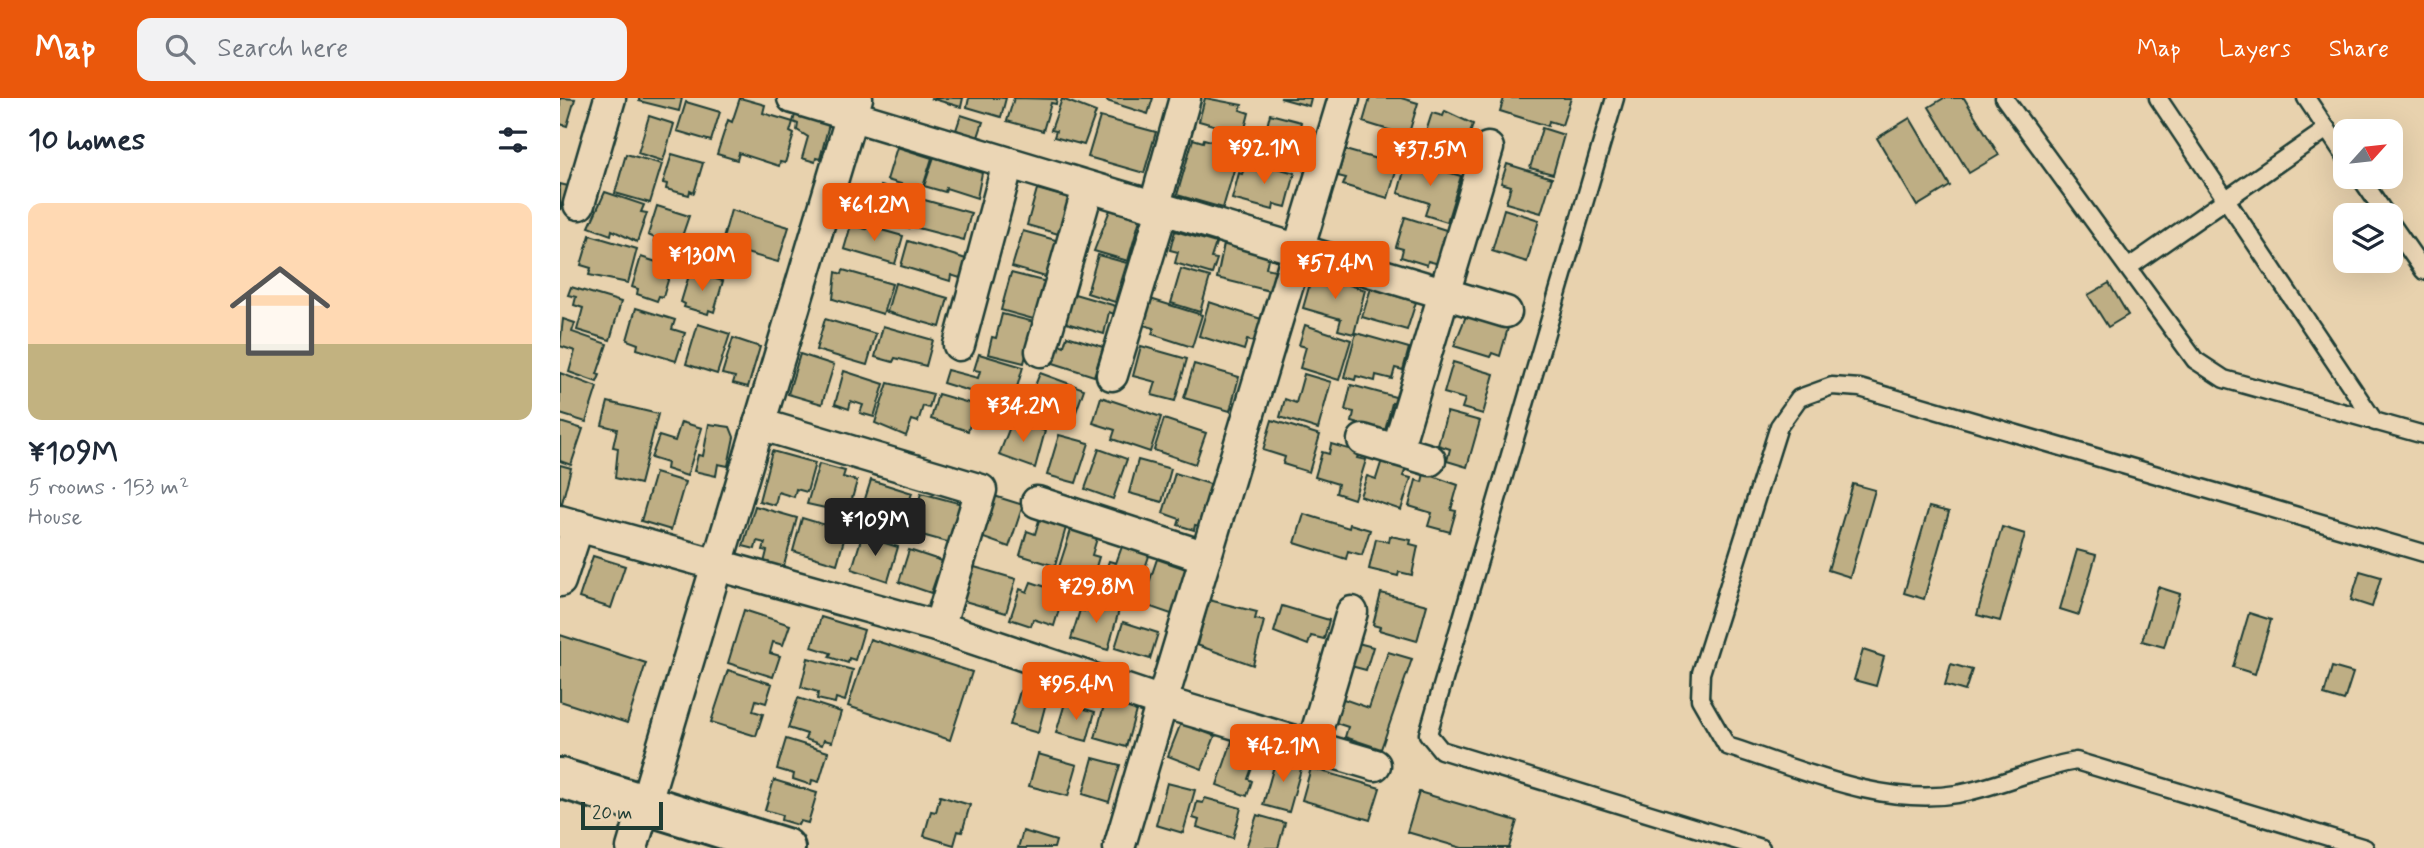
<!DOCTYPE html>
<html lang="en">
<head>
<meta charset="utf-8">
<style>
	body { margin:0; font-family:Mynerve,sans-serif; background:#f2f2f3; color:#1f2937; height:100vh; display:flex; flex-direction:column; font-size:26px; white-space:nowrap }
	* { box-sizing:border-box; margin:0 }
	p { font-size:23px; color:#747a83 }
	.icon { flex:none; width:38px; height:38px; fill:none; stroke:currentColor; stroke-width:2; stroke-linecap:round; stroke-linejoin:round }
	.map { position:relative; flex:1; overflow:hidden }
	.drawer { display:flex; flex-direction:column; background:#fff; width:560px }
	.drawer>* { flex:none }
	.needle { width:46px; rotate:63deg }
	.buttons { position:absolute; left:1773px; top:21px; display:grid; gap:14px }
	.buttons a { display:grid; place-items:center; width:70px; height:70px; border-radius:14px; background:#fff; box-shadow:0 7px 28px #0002; font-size:35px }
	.scale { position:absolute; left:21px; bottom:18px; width:82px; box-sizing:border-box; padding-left:7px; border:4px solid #1f3d34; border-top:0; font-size:19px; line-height:24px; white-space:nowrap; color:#1f3d34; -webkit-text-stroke:5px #ebd6b5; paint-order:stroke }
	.price { position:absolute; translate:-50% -60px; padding:0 16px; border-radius:7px; background:#ea580c; color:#fff; font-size:23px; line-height:46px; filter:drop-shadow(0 2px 4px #0008) }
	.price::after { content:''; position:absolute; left:50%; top:42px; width:21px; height:16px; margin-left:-10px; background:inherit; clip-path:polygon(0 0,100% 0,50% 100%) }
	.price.current { background:#222; color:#fff }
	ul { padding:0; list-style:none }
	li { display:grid; align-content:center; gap:14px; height:371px; padding:0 28px }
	li span { display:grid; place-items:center; height:217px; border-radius:14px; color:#555 }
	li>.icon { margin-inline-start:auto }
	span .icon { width:126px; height:126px; fill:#fffc; stroke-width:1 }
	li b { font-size:30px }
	h2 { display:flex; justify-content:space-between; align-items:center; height:84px; padding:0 28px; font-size:30px }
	header { display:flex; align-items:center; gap:42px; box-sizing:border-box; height:98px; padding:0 35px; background:#ea580c; color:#fff }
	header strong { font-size:33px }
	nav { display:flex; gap:38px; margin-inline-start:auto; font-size:24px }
	.search { width:490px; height:63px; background:#f2f2f3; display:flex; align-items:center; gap:18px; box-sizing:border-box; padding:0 24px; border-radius:14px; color:#747a83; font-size:26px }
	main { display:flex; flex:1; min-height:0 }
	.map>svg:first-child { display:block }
</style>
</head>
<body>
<header>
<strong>Map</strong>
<div class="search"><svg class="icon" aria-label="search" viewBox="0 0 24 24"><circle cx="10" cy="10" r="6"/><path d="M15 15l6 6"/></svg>Search here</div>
<nav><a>Map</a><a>Layers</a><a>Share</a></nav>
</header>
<main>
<section class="drawer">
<h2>10 homes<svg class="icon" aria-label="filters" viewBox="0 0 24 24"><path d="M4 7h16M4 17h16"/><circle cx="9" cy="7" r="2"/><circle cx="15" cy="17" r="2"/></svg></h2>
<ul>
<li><span style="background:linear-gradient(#ffd9b3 65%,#c2b280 0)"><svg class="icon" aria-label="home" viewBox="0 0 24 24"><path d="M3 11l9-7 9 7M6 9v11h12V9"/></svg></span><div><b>¥109M</b><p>5 rooms · 153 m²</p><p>House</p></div></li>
</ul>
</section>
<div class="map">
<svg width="1864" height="750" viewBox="0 0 1864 750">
	<rect width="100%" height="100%" fill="#e8d2ae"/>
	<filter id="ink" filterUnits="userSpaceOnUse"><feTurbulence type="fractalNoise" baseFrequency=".0143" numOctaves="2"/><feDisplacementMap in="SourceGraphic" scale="14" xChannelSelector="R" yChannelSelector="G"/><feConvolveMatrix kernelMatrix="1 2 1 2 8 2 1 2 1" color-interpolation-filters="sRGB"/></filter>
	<g filter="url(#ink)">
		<g fill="#beae84" stroke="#1f3d34" stroke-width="2">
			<polygon points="0,0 15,1 7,28 0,26"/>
			<polygon points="79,0 122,0 119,13 79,3"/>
			<polygon points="180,0 205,7 203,15 233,24 230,34 234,36 225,65 220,64 219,68 179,55 177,62 157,56 168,22 172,24"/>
			<polygon points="370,0 403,0 401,9"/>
			<polygon points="409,0 446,0 441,19 407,9"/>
			<polygon points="454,0 497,1 496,6 491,5 483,33 447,23"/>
			<polygon points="548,0 593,0 588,16 547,3"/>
			<polygon points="645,0 682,7 680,12 689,15 681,46 661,41 664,30 639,23"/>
			<polygon points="720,0 751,0 749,8"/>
			<polygon points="810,0 841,0 858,5 843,55 827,50 832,33 803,24"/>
			<polygon points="944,0 1011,0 1002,27 989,23 988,28 940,13"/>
			<polygon points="1384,0 1404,0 1439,57 1409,75 1369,9"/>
			<polygon points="502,1 536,14 524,47 494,39 496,33 491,32"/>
			<polygon points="126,4 160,14 151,43 117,33"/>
			<polygon points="885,13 913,26 905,52 887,46 886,51 863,43 872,15 883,18"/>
			<polygon points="710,16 741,24 739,33 750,36 743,64 702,49"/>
			<polygon points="235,17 269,26 260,61 256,60 255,64 242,60 248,39 237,32 238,26 233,24"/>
			<polygon points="401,17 423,24 418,39 396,32"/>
			<polygon points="89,18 114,26 103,63 78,55"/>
			<polygon points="540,19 596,34 584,75 528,59"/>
			<polygon points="1350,20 1390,88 1357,108 1317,40"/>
			<polygon points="982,30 1004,37 993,76 970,70"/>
			<polygon points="633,41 643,44 644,41 680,51 663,110 617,97"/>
			<polygon points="337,49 372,60 362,92 327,82"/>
			<polygon points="785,52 838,67 828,100 783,87 786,80 778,78"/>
			<polygon points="66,56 102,66 90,105 55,95"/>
			<polygon points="112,56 143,65 134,95 130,93 129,97 106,91 107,86 103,85"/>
			<polygon points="374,59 422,75 417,100 386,90 385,94 364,88"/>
			<polygon points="847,62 901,78 887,124 865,117 869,105 838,95"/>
			<polygon points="691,63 735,75 726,109 714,106 713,112 672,101 679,75 682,76 686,65 690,67"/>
			<polygon points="947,66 992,80 981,115 946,105 951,88 941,85"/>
			<polygon points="0,86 8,88 0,112"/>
			<polygon points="321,88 358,100 349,130 315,120"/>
			<polygon points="477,91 512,101 502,137 467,127"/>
			<polygon points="45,94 84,107 81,114 87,115 77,144 52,132 51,137 29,129"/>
			<polygon points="361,101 411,115 404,142 354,129"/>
			<polygon points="97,108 129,118 119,147 115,146 114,150 94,143 95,140 88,137"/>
			<polygon points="944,111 979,122 967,164 932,153"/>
			<polygon points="171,112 229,129 218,164 161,148"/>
			<polygon points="550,112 580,121 568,163 534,153"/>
			<polygon points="845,119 889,133 879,166 868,163 867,167 841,159 843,151 836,149"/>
			<polygon points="291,127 306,131 307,128 343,138 335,166 284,151"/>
			<polygon points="463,133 499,143 489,180 452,169"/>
			<polygon points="615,133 656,145 651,160 657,161 652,176 615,165 618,154 610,152"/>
			<polygon points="30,137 77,151 68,185 29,177 31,170 21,167"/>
			<polygon points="348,143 406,161 400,180 391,177 390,183 341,168"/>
			<polygon points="664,146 709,156 706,170 715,172 710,193 657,180"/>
			<polygon points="538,157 567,165 555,204 527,195"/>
			<polygon points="81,159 112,169 103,199 99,198 97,203 77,196 78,191 72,189"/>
			<polygon points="621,171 650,179 640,214 611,205"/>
			<polygon points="283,172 332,186 323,216 273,201 276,174 282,176"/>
			<polygon points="130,174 163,183 154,214 149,212 148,216 124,209 125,206 121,204"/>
			<polygon points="451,175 487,184 477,222 441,212"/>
			<polygon points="753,175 805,192 794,236 778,232 781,221 743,210"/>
			<polygon points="335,185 388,200 380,229 327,214"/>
			<polygon points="1549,185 1568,217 1548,229 1528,197"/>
			<polygon points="11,189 61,204 50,242 17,232 23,210 14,207 16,199 8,197"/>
			<polygon points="811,190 856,204 847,232 802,219"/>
			<polygon points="511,195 556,208 554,216 549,214 544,236 503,224"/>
			<polygon points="587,200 642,217 632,249 592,236 594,230 580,226"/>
			<polygon points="649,204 701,221 694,244 687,242 684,252 639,238"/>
			<polygon points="76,210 115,222 112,231 125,235 116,263 77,251 78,246 67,242"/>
			<polygon points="442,216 474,224 464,265 428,256 432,239 436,240"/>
			<polygon points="906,218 948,230 940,258 932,255 930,259 894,248"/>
			<polygon points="3,221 15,225 12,234 47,246 37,276 40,277 37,284 9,274 15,253 0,248"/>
			<polygon points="265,221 316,236 307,267 256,252"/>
			<polygon points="138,226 170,236 157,276 126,266"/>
			<polygon points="745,227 791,242 779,282 740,270 746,249 739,247"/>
			<polygon points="323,228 373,242 366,268 335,260 333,264 315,259"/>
			<polygon points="796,235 849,250 843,272 835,270 832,281 816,277 815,283 796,278 795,282 784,279"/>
			<polygon points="507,238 543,249 534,278 487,263 493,244 504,248"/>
			<polygon points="173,240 200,249 188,289 173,285 175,279 162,276"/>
			<polygon points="581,248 627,261 615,303 592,297 596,284 573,278"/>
			<polygon points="240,256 274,267 262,306 228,296"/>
			<polygon points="419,256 463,269 452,306 383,285 387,272 418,280 420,273 414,272"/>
			<polygon points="893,264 934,276 923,316 902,310 905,301 884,295"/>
			<polygon points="634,266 679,279 670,313 624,300"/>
			<polygon points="284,273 324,286 314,319 300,315 303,307 291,303 289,311 275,306"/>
			<polygon points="0,275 37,289 26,324 0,316"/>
			<polygon points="480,275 524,291 516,314 471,298"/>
			<polygon points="744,276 771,284 758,331 720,319 725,301 736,305"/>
			<polygon points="328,285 373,296 369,310 363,308 358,324 352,322 346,338 315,325"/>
			<polygon points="791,287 839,300 837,306 832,305 825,333 792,324 794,314 785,312"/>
			<polygon points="378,296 416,307 408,333 371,321"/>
			<polygon points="541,299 601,319 590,354 552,341 555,332 533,325"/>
			<polygon points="48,304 98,316 80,386 55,380 58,350 53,349 57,331 42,327"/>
			<polygon points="887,314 920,323 907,369 887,363 890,351 878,347"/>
			<polygon points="453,321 485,333 475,370 439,357"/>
			<polygon points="604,321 646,335 635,366 594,352"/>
			<polygon points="712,322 760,337 749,374 723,366 725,359 703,352"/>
			<polygon points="0,324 23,331 11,367 0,363"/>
			<polygon points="121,324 142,330 127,378 106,371 107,365 91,360 99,338 115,343"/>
			<polygon points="149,326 170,329 174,339 168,368 158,366 156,378 134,373 138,357 143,358"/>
			<polygon points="499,337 529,345 516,385 487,377"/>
			<polygon points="771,346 799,354 797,360 806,362 794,401 776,395 778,386 755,379 762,354 769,356"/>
			<polygon points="539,351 567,361 553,401 525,391"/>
			<polygon points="212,353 255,365 247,394 236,391 234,399 218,394 215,407 199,403"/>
			<polygon points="578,362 611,371 602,404 569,395"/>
			<polygon points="822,362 846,370 843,378 851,380 841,412 800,398 807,378 816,381"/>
			<polygon points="259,366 285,373 283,379 297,383 288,415 247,406"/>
			<polygon points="0,367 11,370 2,405 0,404"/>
			<polygon points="95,375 125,384 111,432 81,423"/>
			<polygon points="615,375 653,387 640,428 635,427 634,432 618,427 620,421 603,415"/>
			<polygon points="864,375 898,387 891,412 896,413 890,434 868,428 872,415 849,408 856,382 862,384"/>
			<polygon points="311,382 352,395 340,433 299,420"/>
			<polygon points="1293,386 1315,392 1290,479 1268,472"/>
			<polygon points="361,395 402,406 391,445 351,434"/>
			<polygon points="431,397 463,407 449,449 418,438"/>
			<polygon points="195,408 237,420 223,471 204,465 207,453 203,452 205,445 197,443 195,451 183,448"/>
			<polygon points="1369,409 1389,414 1364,501 1344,495"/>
			<polygon points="744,416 789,430 790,426 810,432 802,457 788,453 786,461 735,445"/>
			<polygon points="480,419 507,426 495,468 460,457 467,433 475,436"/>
			<polygon points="242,420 276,430 274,434 285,438 277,466 233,453"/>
			<polygon points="512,429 538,437 532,457 539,459 532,482 498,472"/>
			<polygon points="1442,429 1465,436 1440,523 1417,517"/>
			<polygon points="302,438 338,449 328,483 292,471"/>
			<polygon points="830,438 851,442 850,446 858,448 852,477 839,474 838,478 809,471 816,441 829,444"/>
			<polygon points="564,443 591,452 576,497 540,488 549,463 556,465"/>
			<polygon points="349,452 382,463 371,495 339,484"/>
			<polygon points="1517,452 1536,457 1519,517 1500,511"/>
			<polygon points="33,458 65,468 51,510 19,500"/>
			<polygon points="597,461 629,472 614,517 582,506"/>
			<polygon points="411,468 456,481 446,515 401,502"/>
			<polygon points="1800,473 1821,479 1812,509 1791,502"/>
			<polygon points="471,484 504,495 494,528 473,521 471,528 450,521 460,491 467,494"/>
			<polygon points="1598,489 1620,496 1604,549 1582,543"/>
			<polygon points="821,495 867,507 857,543 819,532 820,529 813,527"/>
			<polygon points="649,502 697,514 695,521 704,523 693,567 637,547"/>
			<polygon points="527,503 559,512 548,552 511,541 520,512 524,513"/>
			<polygon points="722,508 769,522 764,541 751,538 748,547 714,534"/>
			<polygon points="184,512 230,527 223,547 213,544 210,555 220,558 213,579 168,565"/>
			<polygon points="1689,515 1711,522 1695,576 1673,569"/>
			<polygon points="261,519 304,532 295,562 289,560 288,565 269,559 271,555 252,549"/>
			<polygon points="563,524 598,535 590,561 555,550"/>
			<polygon points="0,537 86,565 67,625 0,603"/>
			<polygon points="310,541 412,574 390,642 288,608"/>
			<polygon points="794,544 813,549 806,572 787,567"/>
			<polygon points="1303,552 1324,559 1316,588 1294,582"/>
			<polygon points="828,554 852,561 821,651 785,639 788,629 776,625 779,615 770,612 775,598 809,610"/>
			<polygon points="248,560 293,572 285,603 276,600 275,605 257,601 258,594 241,589"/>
			<polygon points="1391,566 1412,572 1405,593 1385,587"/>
			<polygon points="1772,569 1793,575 1784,603 1764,597"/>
			<polygon points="168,572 212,586 206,605 196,602 193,613 203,616 196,638 151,624"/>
			<polygon points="460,593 487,601 478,635 450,627"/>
			<polygon points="238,600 281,614 272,644 264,642 262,647 245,641 247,636 228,630"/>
			<polygon points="546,600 577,609 566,649 535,640"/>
			<polygon points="505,605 535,614 527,643 496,635"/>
			<polygon points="621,625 655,638 642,671 608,658"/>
			<polygon points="226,641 268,654 259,684 252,682 251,687 233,681 234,676 217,671"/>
			<polygon points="672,643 698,653 688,681 692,683 687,698 657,687"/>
			<polygon points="478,656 517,667 508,698 469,688"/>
			<polygon points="717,657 743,664 729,714 703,707"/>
			<polygon points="533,660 560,667 549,704 523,696"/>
			<polygon points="751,670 820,690 810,722 742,702"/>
			<polygon points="214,682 257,695 248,725 240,723 238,727 221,722 222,717 205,712"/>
			<polygon points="607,685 635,692 623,735 596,727"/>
			<polygon points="859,694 957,723 949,750 902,750 847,734"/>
			<polygon points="380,698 410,707 402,734 398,733 394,747 364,738 371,713 376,714"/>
			<polygon points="645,700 681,710 673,740 637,729 639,722 633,720 637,704 643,705"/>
			<polygon points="697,717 725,725 718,750 686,750"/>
			<polygon points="463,733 496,743 494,750 458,750"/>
		</g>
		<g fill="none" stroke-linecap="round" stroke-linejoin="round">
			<g stroke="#1f3d34" stroke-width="21">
				<g id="service">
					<polyline points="1055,0 868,636 881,652 1201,750"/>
					<polyline points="1444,0 1635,262 1664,281 1864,337"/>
					<polyline points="1598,0 1815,324"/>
					<polyline points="1746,0 1785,58"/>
					<polyline points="1800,79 1826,117"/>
					<polyline points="1830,124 1864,173"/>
					<polyline points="1569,169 1767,31"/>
					<path d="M 1805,750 L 1516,663 C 1475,670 1438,689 1397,696 C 1322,709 1237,670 1167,648 L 1140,601 L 1141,575 L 1219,328 L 1239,300 L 1272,288 L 1300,290 L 1864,455"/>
				</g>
			</g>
			<g stroke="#1f3d34" stroke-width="35">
				<g id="minor">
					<polyline points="233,0 946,214"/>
					<polyline points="19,106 50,0"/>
					<polyline points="594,110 625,0"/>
					<polyline points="399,247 448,65"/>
					<polyline points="481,253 528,90"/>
					<polyline points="552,277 602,112"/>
					<polyline points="199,326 421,392 379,529"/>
					<polyline points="803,342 870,362"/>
					<polyline points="837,352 928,50"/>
					<polyline points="477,404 646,459"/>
					<polyline points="0,423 379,529 602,604 784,0"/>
					<polyline points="0,483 18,428"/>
					<polyline points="752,649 792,514"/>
					<polyline points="72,750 297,0"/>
					<polyline points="559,750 602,604 815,667"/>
				</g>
			</g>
			<g stroke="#1f3d34" stroke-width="44">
				<polyline id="tertiary" points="0,680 225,750"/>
			</g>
			<use href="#service" stroke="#ebd6b5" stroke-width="16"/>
			<use href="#minor" stroke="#ebd6b5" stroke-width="30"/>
			<use href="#tertiary" stroke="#ebd6b5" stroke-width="38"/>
		</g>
	</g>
</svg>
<div class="buttons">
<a><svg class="needle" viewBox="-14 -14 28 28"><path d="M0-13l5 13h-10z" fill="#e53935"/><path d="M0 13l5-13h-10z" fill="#747a83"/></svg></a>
<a><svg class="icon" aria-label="layers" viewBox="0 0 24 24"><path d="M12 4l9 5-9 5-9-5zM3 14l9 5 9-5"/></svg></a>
</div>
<div class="scale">20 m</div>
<b class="price" style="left:704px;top:88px">¥92.1M</b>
<b class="price" style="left:870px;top:90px">¥37.5M</b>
<b class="price" style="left:314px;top:145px">¥61.2M</b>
<b class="price" style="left:142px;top:195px">¥130M</b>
<b class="price" style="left:775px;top:203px">¥57.4M</b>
<b class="price" style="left:463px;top:346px">¥34.2M</b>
<b class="price current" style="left:315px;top:460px">¥109M</b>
<b class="price" style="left:536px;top:527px">¥29.8M</b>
<b class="price" style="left:516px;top:624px">¥95.4M</b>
<b class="price" style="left:723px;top:686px">¥42.1M</b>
</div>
</main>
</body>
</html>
